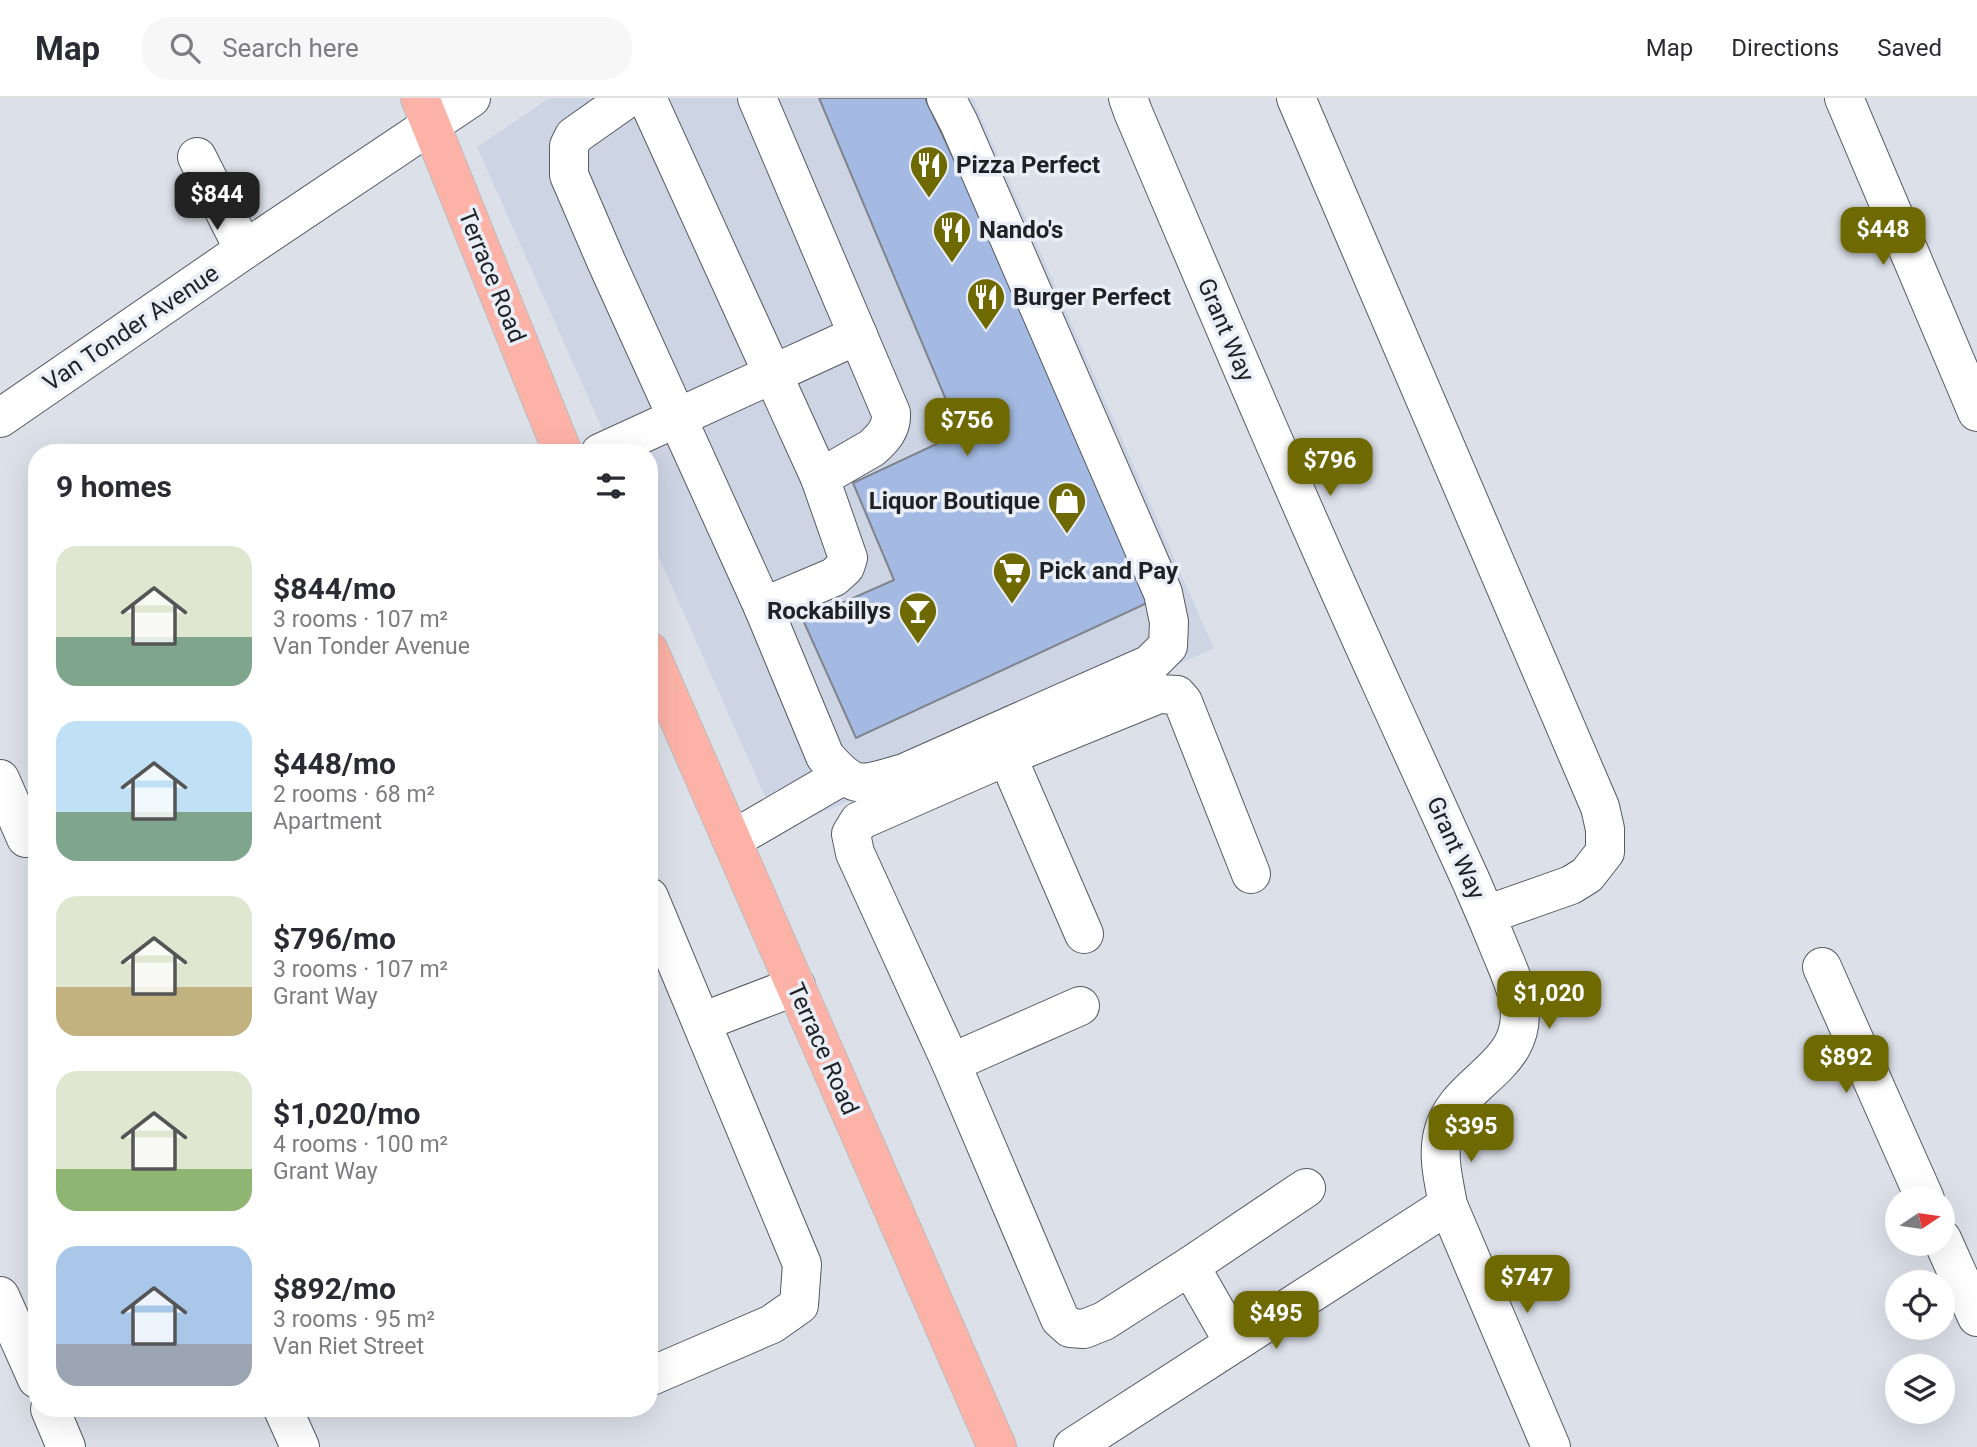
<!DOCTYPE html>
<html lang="en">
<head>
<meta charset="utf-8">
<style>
	body { margin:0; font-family:Roboto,sans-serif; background:#f7f7f7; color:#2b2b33; height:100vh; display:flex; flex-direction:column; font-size:26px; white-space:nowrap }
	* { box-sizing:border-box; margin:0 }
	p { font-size:23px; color:#7c7c81 }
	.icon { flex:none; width:38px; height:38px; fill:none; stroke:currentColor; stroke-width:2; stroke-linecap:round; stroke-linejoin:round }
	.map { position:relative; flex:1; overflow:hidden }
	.drawer { position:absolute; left:28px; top:346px; width:630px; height:973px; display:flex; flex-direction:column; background:#fff; border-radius:28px; box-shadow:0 7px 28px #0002 }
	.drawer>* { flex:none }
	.needle { width:46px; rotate:77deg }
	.controls { position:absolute; left:1885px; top:1088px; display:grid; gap:14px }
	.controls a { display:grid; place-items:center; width:70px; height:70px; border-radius:50%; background:#fff; box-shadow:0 7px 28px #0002; font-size:35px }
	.price { position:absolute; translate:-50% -60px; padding:0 16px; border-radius:14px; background:#6e6901; color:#fff; font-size:23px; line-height:46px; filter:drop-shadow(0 2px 4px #0008) }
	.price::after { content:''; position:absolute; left:50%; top:42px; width:21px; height:16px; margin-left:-10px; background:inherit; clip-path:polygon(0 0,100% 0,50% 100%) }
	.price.selected { background:#222; color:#fff }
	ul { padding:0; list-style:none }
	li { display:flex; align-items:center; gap:21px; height:175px; padding:0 28px }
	li span { display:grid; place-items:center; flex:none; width:196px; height:140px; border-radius:21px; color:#555 }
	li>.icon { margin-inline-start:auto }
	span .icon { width:84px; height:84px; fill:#fffc; stroke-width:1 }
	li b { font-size:30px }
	h2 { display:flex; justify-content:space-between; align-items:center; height:84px; padding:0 28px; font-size:30px }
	header { display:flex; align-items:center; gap:42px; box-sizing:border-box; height:98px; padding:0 35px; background:#fff; border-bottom:2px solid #e1e1e2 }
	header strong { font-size:33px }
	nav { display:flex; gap:38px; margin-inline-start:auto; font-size:24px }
	.search { width:490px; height:63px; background:#f7f7f7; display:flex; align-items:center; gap:18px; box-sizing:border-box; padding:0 24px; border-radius:28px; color:#7c7c81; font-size:26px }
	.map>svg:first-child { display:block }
</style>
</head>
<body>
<header>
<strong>Map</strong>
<div class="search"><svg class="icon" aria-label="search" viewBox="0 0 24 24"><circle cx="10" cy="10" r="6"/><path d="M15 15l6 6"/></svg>Search here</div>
<nav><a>Map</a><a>Directions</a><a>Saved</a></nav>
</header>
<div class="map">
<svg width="1977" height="1349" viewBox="0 0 1977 1349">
	<rect width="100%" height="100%" fill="#dce0e9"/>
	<polygon fill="#cdd5e5" points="549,0 973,0 1214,551 780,732 649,437 649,355 613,355 477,49"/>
	<polygon fill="#a4bae2" stroke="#7f848c" stroke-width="2" points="819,0 925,0 1160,499 856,640 803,522 894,482 853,385 960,335"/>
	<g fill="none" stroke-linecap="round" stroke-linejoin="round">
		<g stroke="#555961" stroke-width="40">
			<g id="minor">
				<path d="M 628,0 L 574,38 L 569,48 L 569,77 L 606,163 L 763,509 L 825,658 C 856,694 862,687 904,675 L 1150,566 L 1168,548 L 1169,524 L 1163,495 L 959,25 L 946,0"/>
				<polyline points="647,0 820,380 848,460 845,469 834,479 763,509"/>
				<path d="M 757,0 L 891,315 C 892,331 883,340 872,350 L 820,380"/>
				<path d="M 1128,0 L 1133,14 C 1216,209 1298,403 1386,596 C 1414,658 1442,720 1471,783 C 1482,808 1493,834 1504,861 C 1509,873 1515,887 1518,900 C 1533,970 1456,980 1443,1035 C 1437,1059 1444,1084 1448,1107 L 1551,1349"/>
				<polyline points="1296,0 1600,709 1605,731 1605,754 1587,777 1571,787 1486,817"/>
				<polyline points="1844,0 1977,314"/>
				<polyline points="197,59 244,152"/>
				<polyline points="0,320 244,152 471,0"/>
				<polyline points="600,355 858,237"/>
				<polyline points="1007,658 1084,836"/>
				<polyline points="0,681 26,740"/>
				<polyline points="732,742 842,678"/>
				<polyline points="649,799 802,1166 799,1207 772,1226 649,1279"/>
				<polyline points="1822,869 1925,1101"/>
				<polyline points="702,924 796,888"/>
				<polyline points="951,965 1080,908"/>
				<polyline points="1942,1141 1977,1219"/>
				<polyline points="1190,1168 1306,1090"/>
				<polyline points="0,1198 37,1281"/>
				<polyline points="1234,1245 1190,1168 1104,1223 1084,1231 1070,1230 1060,1221 951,965 855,755 851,736 859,723 1007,658 1159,596 1177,597 1183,604 1251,776"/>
				<polyline points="50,1311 66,1349"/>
				<polyline points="283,1311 300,1349"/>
				<polyline points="1073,1349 1448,1107"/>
			</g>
		</g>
		<g stroke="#bcbcbd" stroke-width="40">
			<g id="major">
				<polyline points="420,0 563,355"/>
				<polyline points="649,553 997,1349"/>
			</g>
		</g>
		<use href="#minor" stroke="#fff" stroke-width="38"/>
		<use href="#major" stroke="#fdb2a7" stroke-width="38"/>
	</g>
	<defs>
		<g id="restaurant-pin" transform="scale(2.0125)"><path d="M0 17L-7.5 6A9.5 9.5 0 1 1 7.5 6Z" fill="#6e6901" stroke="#e9eef7"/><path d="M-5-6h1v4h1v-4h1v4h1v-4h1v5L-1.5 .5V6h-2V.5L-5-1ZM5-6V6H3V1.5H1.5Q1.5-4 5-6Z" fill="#fff"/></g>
		<g id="shop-pin" transform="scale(2.0125)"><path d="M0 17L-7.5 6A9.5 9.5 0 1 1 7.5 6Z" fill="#6e6901" stroke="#e9eef7"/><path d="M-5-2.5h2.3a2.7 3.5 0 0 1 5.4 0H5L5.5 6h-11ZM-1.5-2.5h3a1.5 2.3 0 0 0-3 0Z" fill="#fff"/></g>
		<g id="supermarket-pin" transform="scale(2.0125)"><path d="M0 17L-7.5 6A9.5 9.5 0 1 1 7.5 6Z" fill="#6e6901" stroke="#e9eef7"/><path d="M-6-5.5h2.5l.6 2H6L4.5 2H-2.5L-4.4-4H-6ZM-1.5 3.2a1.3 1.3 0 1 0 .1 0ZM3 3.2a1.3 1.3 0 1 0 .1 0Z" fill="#fff"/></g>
		<g id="bar-pin" transform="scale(2.0125)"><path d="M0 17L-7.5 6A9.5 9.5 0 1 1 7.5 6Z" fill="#6e6901" stroke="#e9eef7"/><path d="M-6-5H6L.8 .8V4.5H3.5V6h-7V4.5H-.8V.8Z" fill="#fff"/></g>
	</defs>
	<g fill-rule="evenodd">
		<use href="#restaurant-pin" x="929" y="67"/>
		<use href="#restaurant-pin" x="952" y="132"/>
		<use href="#restaurant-pin" x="986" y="199"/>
		<use href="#shop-pin" x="1067" y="403"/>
		<use href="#supermarket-pin" x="1012" y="473"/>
		<use href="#bar-pin" x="918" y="513"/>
	</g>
	<g text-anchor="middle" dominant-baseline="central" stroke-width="7" stroke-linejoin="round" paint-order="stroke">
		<g font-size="24" font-weight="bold" fill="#1f2124" stroke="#e9eef7" text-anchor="start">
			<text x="956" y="67">Pizza Perfect</text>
			<text x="979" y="132">Nando's</text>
			<text x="1013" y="199">Burger Perfect</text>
			<text x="1040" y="403" text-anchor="end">Liquor Boutique</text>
			<text x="1039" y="473">Pick and Pay</text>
			<text x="891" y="513" text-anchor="end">Rockabillys</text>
		</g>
		<g font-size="24" fill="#1f2124" stroke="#e9eef7">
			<text transform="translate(492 178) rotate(68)">Terrace Road</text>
			<text transform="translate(131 230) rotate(-34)">Van Tonder Avenue</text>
			<text transform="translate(1226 232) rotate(67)">Grant Way</text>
			<text transform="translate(1456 750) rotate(66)">Grant Way</text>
			<text transform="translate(823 951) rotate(66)">Terrace Road</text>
		</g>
	</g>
</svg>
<div class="controls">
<a><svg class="needle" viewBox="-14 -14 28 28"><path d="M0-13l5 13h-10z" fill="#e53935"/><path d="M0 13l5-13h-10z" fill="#7c7c81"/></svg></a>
<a><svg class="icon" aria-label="locate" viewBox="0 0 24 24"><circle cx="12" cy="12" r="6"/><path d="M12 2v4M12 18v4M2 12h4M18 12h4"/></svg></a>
<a><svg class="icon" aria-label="layers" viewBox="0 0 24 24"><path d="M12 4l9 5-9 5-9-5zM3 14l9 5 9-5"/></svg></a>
</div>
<b class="price selected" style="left:217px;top:134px">$844</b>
<b class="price" style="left:1883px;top:169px">$448</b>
<b class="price" style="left:967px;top:360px">$756</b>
<b class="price" style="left:1330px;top:400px">$796</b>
<b class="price" style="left:1549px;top:933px">$1,020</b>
<b class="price" style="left:1846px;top:997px">$892</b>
<b class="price" style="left:1471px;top:1066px">$395</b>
<b class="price" style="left:1527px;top:1217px">$747</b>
<b class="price" style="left:1276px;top:1253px">$495</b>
<section class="drawer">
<h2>9 homes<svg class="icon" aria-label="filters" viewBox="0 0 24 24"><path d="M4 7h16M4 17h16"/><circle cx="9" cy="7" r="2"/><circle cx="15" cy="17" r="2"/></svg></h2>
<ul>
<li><span style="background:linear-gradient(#dfe7d0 65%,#7fa58c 0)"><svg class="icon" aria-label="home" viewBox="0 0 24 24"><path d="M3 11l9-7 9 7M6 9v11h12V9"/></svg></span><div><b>$844/mo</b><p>3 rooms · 107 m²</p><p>Van Tonder Avenue</p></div></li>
<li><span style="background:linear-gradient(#bfe0f5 65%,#7fa58c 0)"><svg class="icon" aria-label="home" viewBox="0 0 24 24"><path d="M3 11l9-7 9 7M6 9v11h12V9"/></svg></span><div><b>$448/mo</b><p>2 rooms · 68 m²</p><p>Apartment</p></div></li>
<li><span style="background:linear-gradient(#dfe7d0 65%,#c2b280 0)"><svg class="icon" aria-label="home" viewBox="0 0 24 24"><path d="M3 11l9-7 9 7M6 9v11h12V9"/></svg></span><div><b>$796/mo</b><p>3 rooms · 107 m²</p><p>Grant Way</p></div></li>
<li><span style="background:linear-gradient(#dfe7d0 70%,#8fb573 0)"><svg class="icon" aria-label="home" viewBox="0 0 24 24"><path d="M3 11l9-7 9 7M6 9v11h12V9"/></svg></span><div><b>$1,020/mo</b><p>4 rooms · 100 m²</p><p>Grant Way</p></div></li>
<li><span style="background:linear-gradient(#a9c7e8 70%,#9aa5b1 0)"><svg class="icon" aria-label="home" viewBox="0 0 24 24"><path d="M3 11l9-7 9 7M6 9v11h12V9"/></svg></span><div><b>$892/mo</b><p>3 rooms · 95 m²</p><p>Van Riet Street</p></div></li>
</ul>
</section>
</div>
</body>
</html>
